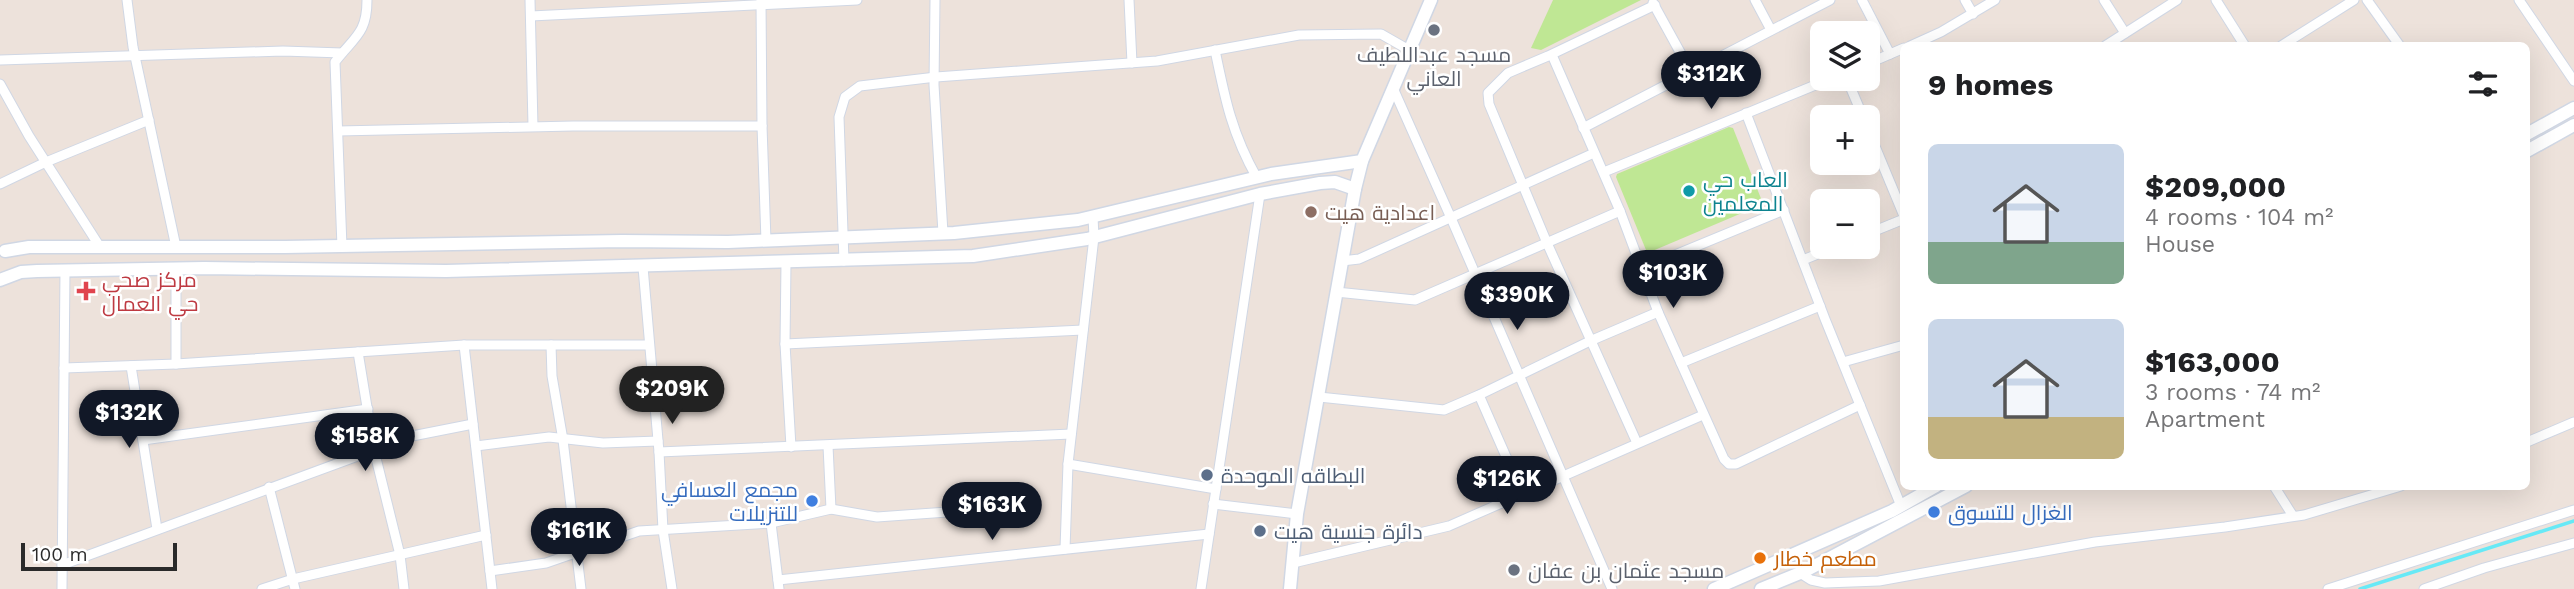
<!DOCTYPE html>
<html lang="en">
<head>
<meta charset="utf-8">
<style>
	body { margin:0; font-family:"Work Sans",Cairo,sans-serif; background:#f2f2f2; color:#202124; height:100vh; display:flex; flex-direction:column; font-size:26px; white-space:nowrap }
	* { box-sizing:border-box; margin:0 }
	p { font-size:23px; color:#757577 }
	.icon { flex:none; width:38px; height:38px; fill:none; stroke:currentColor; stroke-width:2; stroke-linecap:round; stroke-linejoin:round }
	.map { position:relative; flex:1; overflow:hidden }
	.details { position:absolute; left:1900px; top:42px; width:630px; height:448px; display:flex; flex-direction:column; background:#fff; border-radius:10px; box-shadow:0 7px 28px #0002 }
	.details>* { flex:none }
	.tools { position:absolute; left:1810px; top:21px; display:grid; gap:14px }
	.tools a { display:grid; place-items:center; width:70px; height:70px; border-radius:10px; background:#fff; box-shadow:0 7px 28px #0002; font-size:35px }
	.scale { position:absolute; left:21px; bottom:18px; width:156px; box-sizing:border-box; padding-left:7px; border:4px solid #2a2a2a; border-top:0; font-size:19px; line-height:24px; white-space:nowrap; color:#2a2a2a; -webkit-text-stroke:5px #fff; paint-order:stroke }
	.price { position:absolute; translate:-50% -60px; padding:0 16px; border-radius:24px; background:#111827; color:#fff; font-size:23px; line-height:46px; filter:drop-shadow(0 2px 4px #0008) }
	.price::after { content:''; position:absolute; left:50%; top:42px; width:21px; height:16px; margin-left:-10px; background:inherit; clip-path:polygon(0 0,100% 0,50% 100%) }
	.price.selected { background:#222; color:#fff }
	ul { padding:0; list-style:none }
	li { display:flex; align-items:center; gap:21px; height:175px; padding:0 28px }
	li span { display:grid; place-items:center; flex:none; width:196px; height:140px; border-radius:10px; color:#555 }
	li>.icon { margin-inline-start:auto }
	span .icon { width:84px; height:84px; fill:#fffc; stroke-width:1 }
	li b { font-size:30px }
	h2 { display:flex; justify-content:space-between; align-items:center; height:84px; padding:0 28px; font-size:30px }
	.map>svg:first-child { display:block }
</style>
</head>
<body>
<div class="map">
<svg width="2574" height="589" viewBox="0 0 2574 589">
	<rect width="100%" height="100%" fill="#ede2db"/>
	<g fill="#bfe794">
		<polygon points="1553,0 1641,0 1541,50 1531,48"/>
		<polygon points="1729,127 1733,128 1762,201 1761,205 1650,252 1646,250 1616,177 1617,174"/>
	</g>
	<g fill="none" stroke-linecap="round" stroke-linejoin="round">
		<polyline stroke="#67e9f6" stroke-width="3.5" points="2360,589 2574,521"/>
		<g stroke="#d0d7e4" stroke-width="11">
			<g id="street">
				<polyline points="127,0 133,47 176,247"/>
				<polyline points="530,0 533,126"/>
				<polyline points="935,0 934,85 943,233"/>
				<polyline points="1129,0 1132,63"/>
				<polyline points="1755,0 1771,30"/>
				<polyline points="1862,0 1890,54"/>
				<polyline points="1965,0 1973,14"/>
				<polyline points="2104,0 2125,33"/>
				<polyline points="2216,0 2245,46"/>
				<polyline points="2367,0 2400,46"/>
				<polyline points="2519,0 2574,81"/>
				<polyline points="761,1 762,126 766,241"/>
				<polyline points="1653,3 1691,72"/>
				<polyline points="531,16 857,0"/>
				<polyline points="1910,46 1941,32 1995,0"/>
				<polyline points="2105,46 2177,0"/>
				<polyline points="2281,46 2354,0"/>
				<path d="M 1215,50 C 1225,99 1232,134 1257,178"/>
				<polyline points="1552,55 1620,211 1658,312 1724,459 1729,464 1736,464 1860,405"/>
				<polyline points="0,60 283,51 342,53"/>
				<polyline points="1867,64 1904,48"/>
				<polyline points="1847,79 1863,117"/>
				<polyline points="0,84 29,136 100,247"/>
				<polyline points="1393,88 1451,218 1612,589"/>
				<polyline points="1746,113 1825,319 1901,506"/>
				<polyline points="1867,127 1904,216"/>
				<polyline points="1583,128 1830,0"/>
				<polyline points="338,131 573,126 762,126"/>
				<polyline points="1604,172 1830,79"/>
				<polyline points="0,184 46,162 149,120"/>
				<polyline points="1867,234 1904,219"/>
				<path d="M 342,247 L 335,62 C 354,37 367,34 367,0"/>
				<polyline points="1803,260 1835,247"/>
				<polyline points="844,261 839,117 845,97 860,86 936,77 1157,61 1299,35 1381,34 1409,50"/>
				<polyline points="1342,261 1359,259 1594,153"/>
				<polyline points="786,263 785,344 791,447"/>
				<polyline points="643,267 659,452 663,530 672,589"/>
				<polyline points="1641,269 1784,210"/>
				<polyline points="1336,292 1415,300 1620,211"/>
				<polyline points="785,344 1083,330"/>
				<polyline points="464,345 492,589"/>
				<polyline points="551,345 552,376 563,440 581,589"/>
				<polyline points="358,352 374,450 400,555 404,589"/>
				<polyline points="1843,362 1904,345"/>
				<polyline points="1681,363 1820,306"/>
				<polyline points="176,364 176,269"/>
				<polyline points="131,366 157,529"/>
				<polyline points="64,368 176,364 464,345 649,345"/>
				<polyline points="1479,395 1522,493"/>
				<polyline points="1319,397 1444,410 1479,395 1590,341 1658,312"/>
				<polyline points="143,440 368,409"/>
				<polyline points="2527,442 2574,422"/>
				<polyline points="1637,443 1547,243 1489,104 1488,93 1508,73 1548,56 1655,5"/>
				<polyline points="476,446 549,437 603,443 658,441"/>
				<polyline points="828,446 831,509"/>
				<polyline points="659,452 1071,434"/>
				<polyline points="1068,464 1216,489"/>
				<polyline points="2274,486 2293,516"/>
				<polyline points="269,487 295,589"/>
				<polyline points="1213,504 1297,514"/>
				<polyline points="771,523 779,589"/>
				<polyline points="1065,549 1068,464 1094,237 1093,217"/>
				<polyline points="1293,563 1449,526 1703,415"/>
				<polyline points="62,565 374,450 392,440 473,424"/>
				<polyline points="490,571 546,563 639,531 771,523 831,509 877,517 1031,506"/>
				<polyline points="1800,573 1811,580 1825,583 1879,581 2095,542 2225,527 2304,515 2401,486"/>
				<polyline points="778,580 1209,534"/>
				<polyline points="62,589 65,270"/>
				<polyline points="262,589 293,579 486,535"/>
				<polyline points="1201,589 1260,194"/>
				<polyline points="2328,589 2574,510"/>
				<polyline points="2424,589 2484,568 2574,543"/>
			</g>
		</g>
		<g stroke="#d0d7e4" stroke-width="15">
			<g id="secondary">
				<polyline points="2527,134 2574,108"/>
				<polyline points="2527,151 2574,125"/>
				<polyline points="5,251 29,247 285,247 622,241 728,242 954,233 1078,220 1271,174 1362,161"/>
				<polyline points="0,280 21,272 37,271 204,268 446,271 973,256 1087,239 1260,194 1320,183 1335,182 1355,189"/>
				<polyline points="1290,589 1297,514 1355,189 1362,161 1431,0"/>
				<polyline points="1714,589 1892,511 1936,486"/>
				<polyline points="1761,589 1805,571 1966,486"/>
			</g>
		</g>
		<use href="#street" stroke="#fff" stroke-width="9"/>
		<use href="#secondary" stroke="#fff" stroke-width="12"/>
	</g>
	<g fill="#6b7280" stroke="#fff" stroke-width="2.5">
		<circle cx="1434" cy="30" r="7"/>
		<circle cx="1514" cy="570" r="7"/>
	</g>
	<circle fill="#0f9aa8" stroke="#fff" stroke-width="2.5" cx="1689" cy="191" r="7"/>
	<circle fill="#8d6e63" stroke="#fff" stroke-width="2.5" cx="1311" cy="212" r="7"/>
	<path fill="#e0444e" stroke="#fff" stroke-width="2.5" d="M82.5 280.5h7v7h7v7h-7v7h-7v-7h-7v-7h7z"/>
	<g fill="#5c6f8a" stroke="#fff" stroke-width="2.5">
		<circle cx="1207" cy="475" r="7"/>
		<circle cx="1260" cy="531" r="7"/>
	</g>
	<g fill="#3f7fe0" stroke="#fff" stroke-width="2.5">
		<circle cx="812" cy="501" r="7"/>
		<circle cx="1934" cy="512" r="7"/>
	</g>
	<circle fill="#e8710a" stroke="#fff" stroke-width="2.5" cx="1760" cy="558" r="7"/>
	<g text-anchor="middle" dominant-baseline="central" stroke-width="5" stroke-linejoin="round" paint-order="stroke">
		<g font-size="21" fill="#5b616d" stroke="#fff">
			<text x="1434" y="54">مسجد عبداللطيف<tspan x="1434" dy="24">العاني</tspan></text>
			<text x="1528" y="570" text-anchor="start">مسجد عثمان بن عفان</text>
		</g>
		<g font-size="21" fill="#0d838f" stroke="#fff" text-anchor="start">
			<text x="1703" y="179">العاب حي<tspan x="1703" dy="24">المعلمين</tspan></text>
		</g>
		<g font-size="21" fill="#785e54" stroke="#fff" text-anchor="start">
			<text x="1325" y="212">اعدادية هيت</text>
		</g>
		<g font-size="21" fill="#be3a42" stroke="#fff" text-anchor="start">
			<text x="102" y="279">مركز صحي<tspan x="102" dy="24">حي العمال</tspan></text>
		</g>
		<g font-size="21" fill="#4e5e75" stroke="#fff" text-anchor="start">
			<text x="1221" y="475">البطاقه الموحدة</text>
			<text x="1274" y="531">دائرة جنسية هيت</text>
		</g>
		<g font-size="21" fill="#366cbe" stroke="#fff" text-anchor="end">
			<text x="798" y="489">مجمع العسافي<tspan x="798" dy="24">للتنزيلات</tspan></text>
			<text x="1948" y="512" text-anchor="start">الغزال للتسوق</text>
		</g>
		<g font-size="21" fill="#c56008" stroke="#fff" text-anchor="start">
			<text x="1774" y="558">مطعم خطار</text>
		</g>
	</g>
</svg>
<div class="tools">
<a><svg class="icon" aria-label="layers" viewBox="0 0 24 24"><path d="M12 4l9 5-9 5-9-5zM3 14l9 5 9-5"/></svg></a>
<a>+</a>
<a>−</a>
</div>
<div class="scale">100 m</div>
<b class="price" style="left:1711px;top:111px">$312K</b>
<b class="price" style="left:1673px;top:310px">$103K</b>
<b class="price" style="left:1517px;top:332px">$390K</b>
<b class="price selected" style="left:672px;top:426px">$209K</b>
<b class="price" style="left:129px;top:450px">$132K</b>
<b class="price" style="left:365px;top:473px">$158K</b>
<b class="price" style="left:1507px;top:516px">$126K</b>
<b class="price" style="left:992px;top:542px">$163K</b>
<b class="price" style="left:579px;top:568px">$161K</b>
<section class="details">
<h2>9 homes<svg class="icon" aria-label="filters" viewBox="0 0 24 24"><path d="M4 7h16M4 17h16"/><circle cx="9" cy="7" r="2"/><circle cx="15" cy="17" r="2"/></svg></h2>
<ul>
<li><span style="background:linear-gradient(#c9d6e8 70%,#7fa58c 0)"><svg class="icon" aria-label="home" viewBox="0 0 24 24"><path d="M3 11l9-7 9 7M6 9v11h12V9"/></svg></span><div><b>$209,000</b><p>4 rooms · 104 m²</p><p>House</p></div></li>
<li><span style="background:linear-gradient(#c9d6e8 70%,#c2b280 0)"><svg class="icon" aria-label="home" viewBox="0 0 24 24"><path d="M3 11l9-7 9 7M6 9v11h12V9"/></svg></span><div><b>$163,000</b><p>3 rooms · 74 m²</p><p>Apartment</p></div></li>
</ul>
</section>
</div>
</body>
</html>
